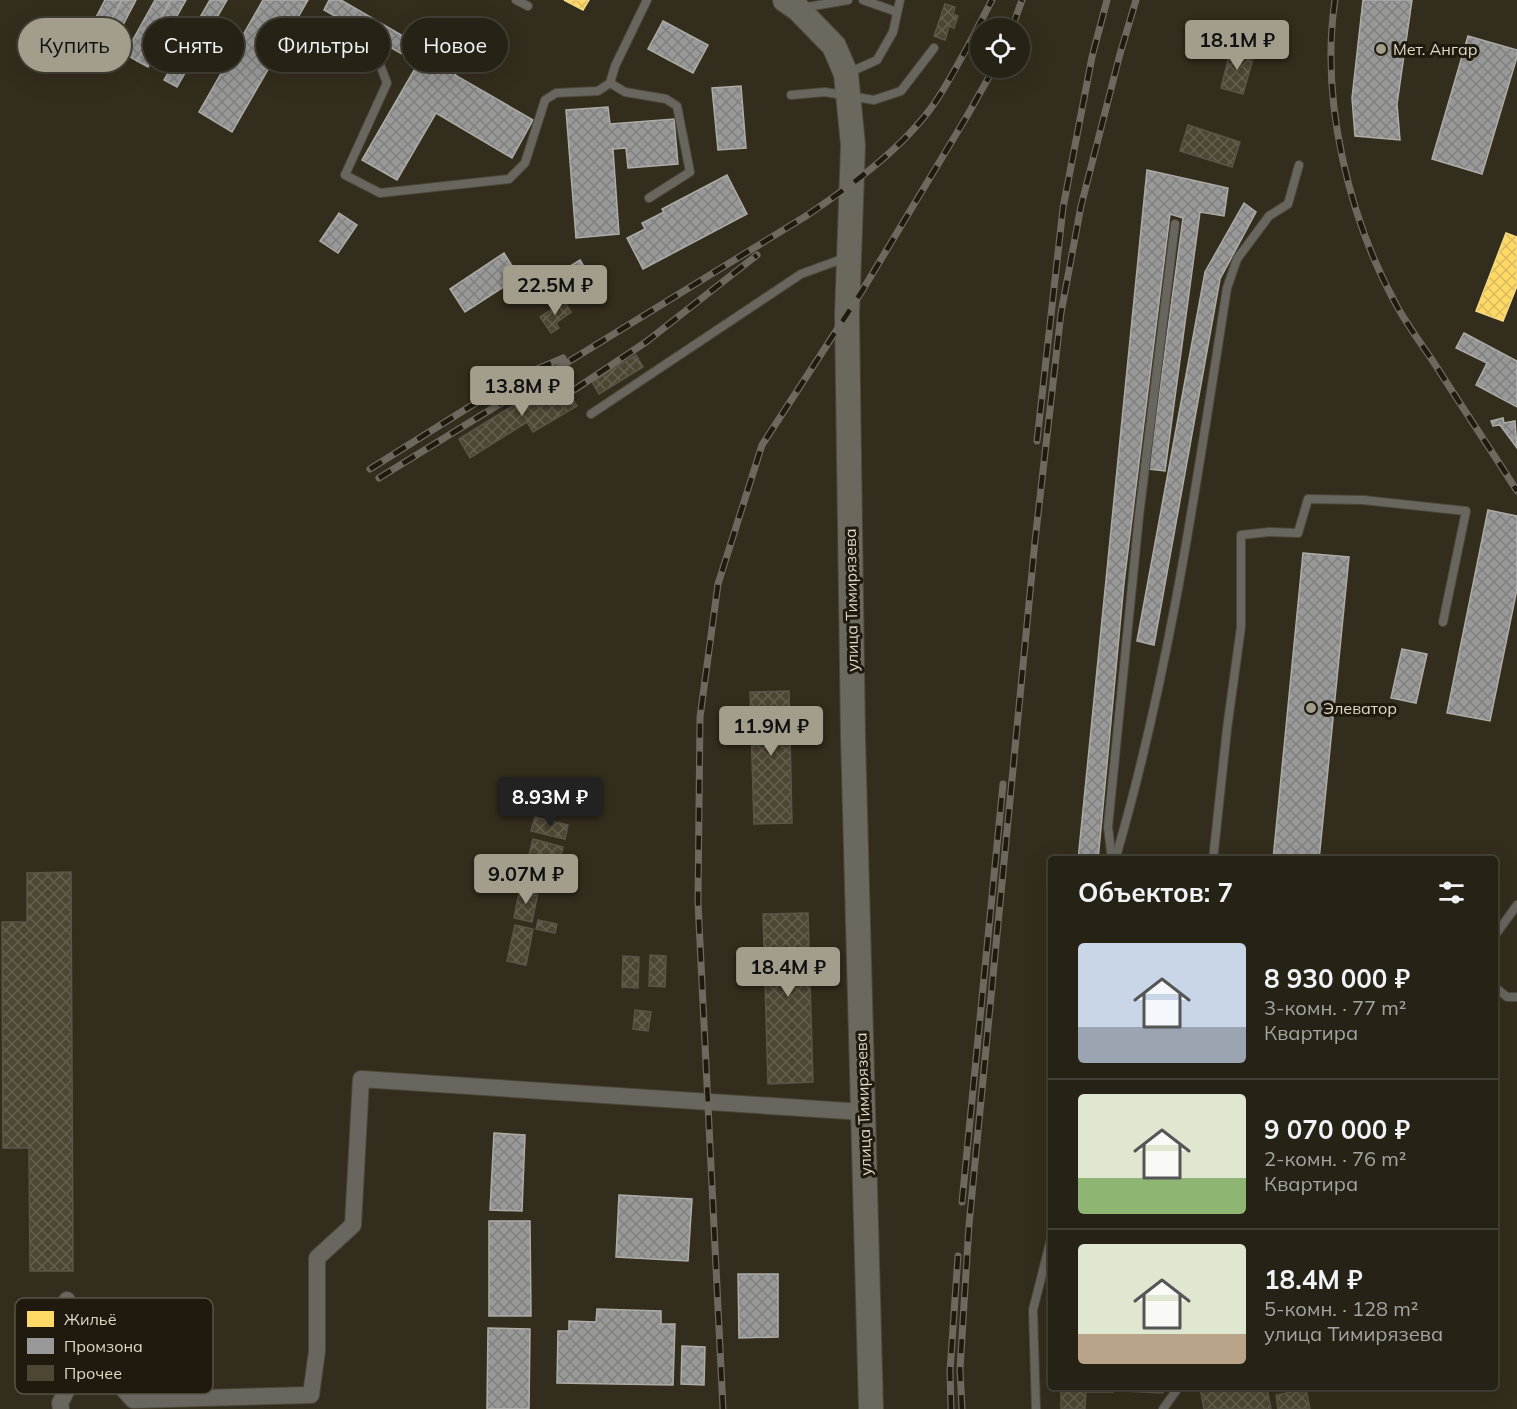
<!DOCTYPE html>
<html lang="ru">
<head>
<meta charset="utf-8">
<style>
	body { margin:0; font-family:Mulish,sans-serif; background:#2e2a1f; color:#f1f3f6; height:100vh; display:flex; flex-direction:column; font-size:22px; white-space:nowrap }
	* { box-sizing:border-box; margin:0 }
	p { font-size:20px; color:#a4a4a1 }
	.icon { flex:none; width:33px; height:33px; fill:none; stroke:currentColor; stroke-width:2; stroke-linecap:round; stroke-linejoin:round }
	.map { position:relative; flex:1; overflow:hidden }
	.details { position:absolute; left:1048px; top:856px; width:450px; height:534px; display:flex; flex-direction:column; background:#262216; border-radius:6px; box-shadow:0 6px 24px #0002,0 0 0 2px #423f35 }
	.details>* { flex:none }
	.banner { position:absolute; left:18px; top:18px; width:570px; height:54px; display:flex; gap:12px }
	.tools { position:absolute; left:970px; top:18px; display:grid; gap:12px }
	.tools a { display:grid; place-items:center; width:60px; height:60px; border-radius:50%; background:#262216; box-shadow:0 6px 24px #0002,0 0 0 2px #423f35; font-size:30px }
	.price { position:absolute; translate:-50% -51px; padding:0 14px; border-radius:6px; background:#a39d8c; color:#111; font-size:20px; line-height:39px; filter:drop-shadow(0 2px 3px #0008) }
	.price::after { content:''; position:absolute; left:50%; top:36px; width:18px; height:14px; margin-left:-9px; background:inherit; clip-path:polygon(0 0,100% 0,50% 100%) }
	.price.on { background:#222; color:#fff }
	ul { padding:0; list-style:none }
	li { display:flex; align-items:center; gap:18px; height:150px; padding:0 30px }
	li+li { border-top:2px solid #423f35 }
	li span { display:grid; place-items:center; flex:none; width:168px; height:120px; border-radius:6px; color:#555 }
	li>.icon { margin-inline-start:auto }
	span .icon { width:72px; height:72px; fill:#fffc; stroke-width:1 }
	li b { font-size:26px }
	h2 { display:flex; justify-content:space-between; align-items:center; height:72px; padding:0 30px; font-size:26px }
	.tag { padding:0 21px; border-radius:27px; background:#262216; box-shadow:0 6px 24px #0002,0 0 0 2px #423f35; font-size:21px; line-height:54px }
	.tag.on { background:#a39d8c; color:#111 }
	.map>svg:first-child { display:block }
</style>
</head>
<body>
<div class="map">
<svg width="1517" height="1409" viewBox="0 0 1517 1409">
	<defs>
		<pattern id="homes-cross-hatch" width="8" height="8" patternUnits="userSpaceOnUse" patternTransform="scale(1.5)"><rect width="8" height="8" fill="#ffd966"/><path d="M0 0l8 8M0 8l8-8" fill="none" stroke="#d9bb5e"/></pattern>
		<pattern id="industry-cross-hatch" width="8" height="8" patternUnits="userSpaceOnUse" patternTransform="scale(1.5)"><rect width="8" height="8" fill="#999"/><path d="M0 0l8 8M0 8l8-8" fill="none" stroke="#7f7f7d"/></pattern>
		<pattern id="building-cross-hatch" width="8" height="8" patternUnits="userSpaceOnUse" patternTransform="scale(1.5)"><rect width="8" height="8" fill="#4d4633"/><path d="M0 0l8 8M0 8l8-8" fill="none" stroke="#66604f"/></pattern>
	</defs>
	<rect width="100%" height="100%" fill="#332d1d"/>
	<g fill="url(#homes-cross-hatch)" stroke="#f5d983" stroke-width="1.5">
		<polygon points="564,0 589,0 583,10"/>
		<polygon points="1506,233 1517,237 1517,286 1503,321 1476,311"/>
	</g>
	<g fill="url(#industry-cross-hatch)" stroke="#aeaca7" stroke-width="1.5">
		<polygon points="105,0 122,0 102,38 89,31"/>
		<polygon points="122,0 136,0 113,44 102,38"/>
		<polygon points="155,0 171,0 137,61 125,54"/>
		<polygon points="171,0 186,0 148,67 137,61"/>
		<polygon points="210,0 227,0 177,87 164,80"/>
		<polygon points="263,0 308,0 232,132 199,112"/>
		<polygon points="329,0 341,0 410,40 402,54 324,10"/>
		<polygon points="1363,0 1412,0 1397,104 1400,140 1355,136 1352,98"/>
		<polygon points="663,21 708,45 693,73 648,49"/>
		<polygon points="1468,36 1517,50 1517,57 1482,174 1432,159"/>
		<polygon points="428,46 461,65 455,75 533,120 512,158 436,113 397,180 362,160"/>
		<polygon points="741,86 746,148 718,150 712,88"/>
		<polygon points="608,107 610,124 674,119 678,164 628,168 626,148 613,149 619,234 576,238 566,110"/>
		<polygon points="1147,170 1228,188 1224,216 1200,212 1165,471 1149,469 1183,218 1170,214 1124,583 1098,860 1078,860"/>
		<polygon points="727,175 747,214 643,269 627,238 645,229 642,223 664,212 662,209"/>
		<polygon points="1244,203 1256,212 1220,279 1154,645 1137,641 1205,272"/>
		<polygon points="339,213 357,225 338,253 320,241"/>
		<polygon points="504,253 519,277 465,312 450,289"/>
		<polygon points="580,260 598,289 585,297 567,268"/>
		<polygon points="1464,333 1517,361 1517,407 1476,385 1487,363 1456,348"/>
		<polygon points="1503,418 1504,423 1515,421 1517,448 1500,425 1493,426 1491,421"/>
		<polygon points="1488,510 1517,516 1517,589 1490,721 1447,713"/>
		<polygon points="1303,553 1349,557 1319,860 1273,860"/>
		<polygon points="1402,649 1427,654 1416,703 1391,698"/>
		<polygon points="494,1133 525,1135 522,1211 490,1210"/>
		<polygon points="619,1195 692,1199 688,1261 616,1257"/>
		<polygon points="489,1221 530,1221 531,1316 489,1316"/>
		<polygon points="738,1274 778,1274 778,1337 739,1338"/>
		<polygon points="597,1309 661,1311 661,1324 675,1324 673,1385 557,1383 558,1331 569,1331 569,1321 596,1322"/>
		<polygon points="488,1328 530,1329 529,1409 487,1409"/>
		<polygon points="682,1346 705,1347 704,1385 681,1384"/>
	</g>
	<g fill="url(#building-cross-hatch)" stroke="#5a5548" stroke-width="1.5">
		<polygon points="945,4 955,7 953,14 958,16 954,28 949,26 945,40 934,36"/>
		<polygon points="1231,48 1254,55 1243,94 1221,88"/>
		<polygon points="1188,125 1240,142 1232,167 1180,151"/>
		<polygon points="564,301 571,312 556,323 559,328 551,333 540,317"/>
		<polygon points="636,355 643,367 599,394 592,382"/>
		<polygon points="559,377 577,406 533,432 527,422 470,458 459,439"/>
		<polygon points="789,691 792,823 754,824 750,692"/>
		<polygon points="535,817 568,825 565,839 531,831"/>
		<polygon points="533,839 563,847 555,882 524,874"/>
		<polygon points="71,872 73,1271 30,1271 29,1148 3,1148 2,922 27,922 27,873"/>
		<polygon points="520,888 538,892 532,922 514,918"/>
		<polygon points="808,913 813,1082 768,1084 763,914"/>
		<polygon points="538,920 557,924 555,933 536,929"/>
		<polygon points="515,925 533,929 526,965 507,961"/>
		<polygon points="650,955 666,956 665,987 649,986"/>
		<polygon points="623,956 639,957 638,988 622,987"/>
		<polygon points="635,1010 651,1012 648,1031 633,1029"/>
		<polygon points="1061,1388 1113,1388 1113,1392 1086,1392 1085,1409 1061,1409"/>
		<polygon points="1122,1388 1164,1388 1163,1393 1122,1391"/>
		<polygon points="1200,1388 1267,1388 1271,1409 1204,1409"/>
		<polygon points="1306,1389 1310,1409 1278,1409 1276,1395"/>
	</g>
	<g fill="none" stroke-linecap="round" stroke-linejoin="round">
		<g stroke="#4d483a" stroke-width="10">
			<g id="service">
				<polyline points="516,0 528,6"/>
				<polyline points="863,0 897,12"/>
				<polyline points="801,8 848,0"/>
				<polyline points="330,28 379,62 387,83 345,175 380,193 509,179 525,163 545,100 556,93 598,91 610,83 615,66 647,0"/>
				<polyline points="846,74 877,60 893,32 900,0"/>
				<polyline points="610,83 625,92 666,99 677,106 690,172 649,198"/>
				<polyline points="791,95 825,92 874,100 901,91 934,48"/>
				<polyline points="591,414 801,274 845,258"/>
				<polyline points="1112,860 1108,827 1139,516 1175,224"/>
				<path d="M 1115,860 C 1170,673 1197,480 1227,288 L 1237,259 L 1269,216 L 1288,204 L 1299,165"/>
				<polyline points="1213,860 1227,729 1241,627 1241,535 1269,532 1298,533 1308,499 1363,500 1466,511 1443,622"/>
				<polyline points="1496,934 1517,905"/>
				<polyline points="1496,988 1507,997 1517,997"/>
				<polyline points="1036,1409 1033,1310 1052,1235"/>
				<polyline points="1163,1409 1178,1388"/>
			</g>
		</g>
		<g stroke="#4d483a" stroke-width="18">
			<g id="minor">
				<polyline points="88,1349 133,1400 311,1395 317,1351 317,1258 353,1225 361,1079 863,1112"/>
				<polyline points="61,1409 60,1403 88,1349 67,1300"/>
			</g>
		</g>
		<g stroke="#4d483a" stroke-width="26">
			<polyline id="secondary" points="785,0 798,9 834,46 846,74 853,145 847,315 853,737 871,1409"/>
		</g>
		<use href="#service" stroke="#696660" stroke-width="8"/>
		<use href="#minor" stroke="#696660" stroke-width="16"/>
		<use href="#secondary" stroke="#6b685e" stroke-width="24"/>
		<g stroke="#6e695f" stroke-width="7">
			<g id="rail">
				<path d="M 1335,0 C 1320,100 1349,220 1398,308 C 1410,329 1425,349 1438,369 C 1464,410 1491,450 1517,491"/>
				<polyline points="1012,28 1022,0"/>
				<polyline points="574,390 646,342 757,255"/>
				<polyline points="1037,441 1063,208 1092,57 1107,0"/>
				<polyline points="370,469 514,379 563,358"/>
				<path d="M 379,478 L 806,216 C 852,185 905,147 936,101 C 957,69 974,34 992,0"/>
				<polyline points="962,1202 1003,784"/>
				<polyline points="723,1409 698,902 700,717 718,584 762,445 862,291 967,116 994,68"/>
				<polyline points="951,1409 950,1371 958,1256"/>
				<polyline points="962,1409 960,1369 969,1225 1035,541 1061,313 1081,206 1120,54 1136,0"/>
			</g>
		</g>
		<use href="#rail" stroke="#1f1a0d" stroke-width="4.5" stroke-dasharray="14" stroke-linecap="butt"/>
	</g>
	<g fill="#a39d8c" stroke="#1f1a0d" stroke-width="2">
		<circle cx="1381" cy="49" r="6"/>
		<circle cx="1311" cy="708" r="6"/>
	</g>
	<g text-anchor="middle" dominant-baseline="central" stroke-width="6" stroke-linejoin="round" paint-order="stroke">
		<g font-size="16" fill="#dfd9c7" stroke="#1f1a0d" text-anchor="start">
			<text x="1393" y="49">Мет. Ангар</text>
			<text x="1323" y="708">Элеватор</text>
		</g>
		<g font-size="16" fill="#dfd9c7" stroke="#1f1a0d">
			<text transform="translate(851 600) rotate(-91)">улица Тимирязева</text>
			<text transform="translate(863 1104) rotate(-92)">улица Тимирязева</text>
		</g>
	</g>
	<rect x="15" y="1298" width="198" height="96" rx="9" fill="#1f1a0d" stroke="#595345" stroke-width="1.5"/>
	<rect x="27" y="1311" width="27" height="16" fill="#ffd966"/>
	<rect x="27" y="1338" width="27" height="16" fill="#999"/>
	<rect x="27" y="1365" width="27" height="16" fill="#4d4633"/>
	<g font-size="16" fill="#dfd9c7">
		<text x="64" y="1325">Жильё</text>
		<text x="64" y="1352">Промзона</text>
		<text x="64" y="1379">Прочее</text>
	</g>
</svg>
<div class="tools">
<a><svg class="icon" aria-label="locate" viewBox="0 0 24 24"><circle cx="12" cy="12" r="6"/><path d="M12 2v4M12 18v4M2 12h4M18 12h4"/></svg></a>
</div>
<b class="price" style="left:1237px;top:71px">18.1M ₽</b>
<b class="price" style="left:555px;top:316px">22.5M ₽</b>
<b class="price" style="left:522px;top:417px">13.8M ₽</b>
<b class="price" style="left:771px;top:757px">11.9M ₽</b>
<b class="price on" style="left:550px;top:828px">8.93M ₽</b>
<b class="price" style="left:526px;top:905px">9.07M ₽</b>
<b class="price" style="left:788px;top:998px">18.4M ₽</b>
<div class="banner">
<a class="tag on">Купить</a>
<a class="tag">Снять</a>
<a class="tag">Фильтры</a>
<a class="tag">Новое</a>
</div>
<section class="details">
<h2>Объектов: 7<svg class="icon" aria-label="filters" viewBox="0 0 24 24"><path d="M4 7h16M4 17h16"/><circle cx="9" cy="7" r="2"/><circle cx="15" cy="17" r="2"/></svg></h2>
<ul>
<li><span style="background:linear-gradient(#c9d6e8 70%,#9aa5b1 0)"><svg class="icon" aria-label="home" viewBox="0 0 24 24"><path d="M3 11l9-7 9 7M6 9v11h12V9"/></svg></span><div><b>8 930 000 ₽</b><p>3-комн. · 77 m²</p><p>Квартира</p></div></li>
<li><span style="background:linear-gradient(#dfe7d0 70%,#8fb573 0)"><svg class="icon" aria-label="home" viewBox="0 0 24 24"><path d="M3 11l9-7 9 7M6 9v11h12V9"/></svg></span><div><b>9 070 000 ₽</b><p>2-комн. · 76 m²</p><p>Квартира</p></div></li>
<li><span style="background:linear-gradient(#dfe7d0 75%,#b9a48a 0)"><svg class="icon" aria-label="home" viewBox="0 0 24 24"><path d="M3 11l9-7 9 7M6 9v11h12V9"/></svg></span><div><b>18.4M ₽</b><p>5-комн. · 128 m²</p><p>улица Тимирязева</p></div></li>
</ul>
</section>
</div>
</body>
</html>
